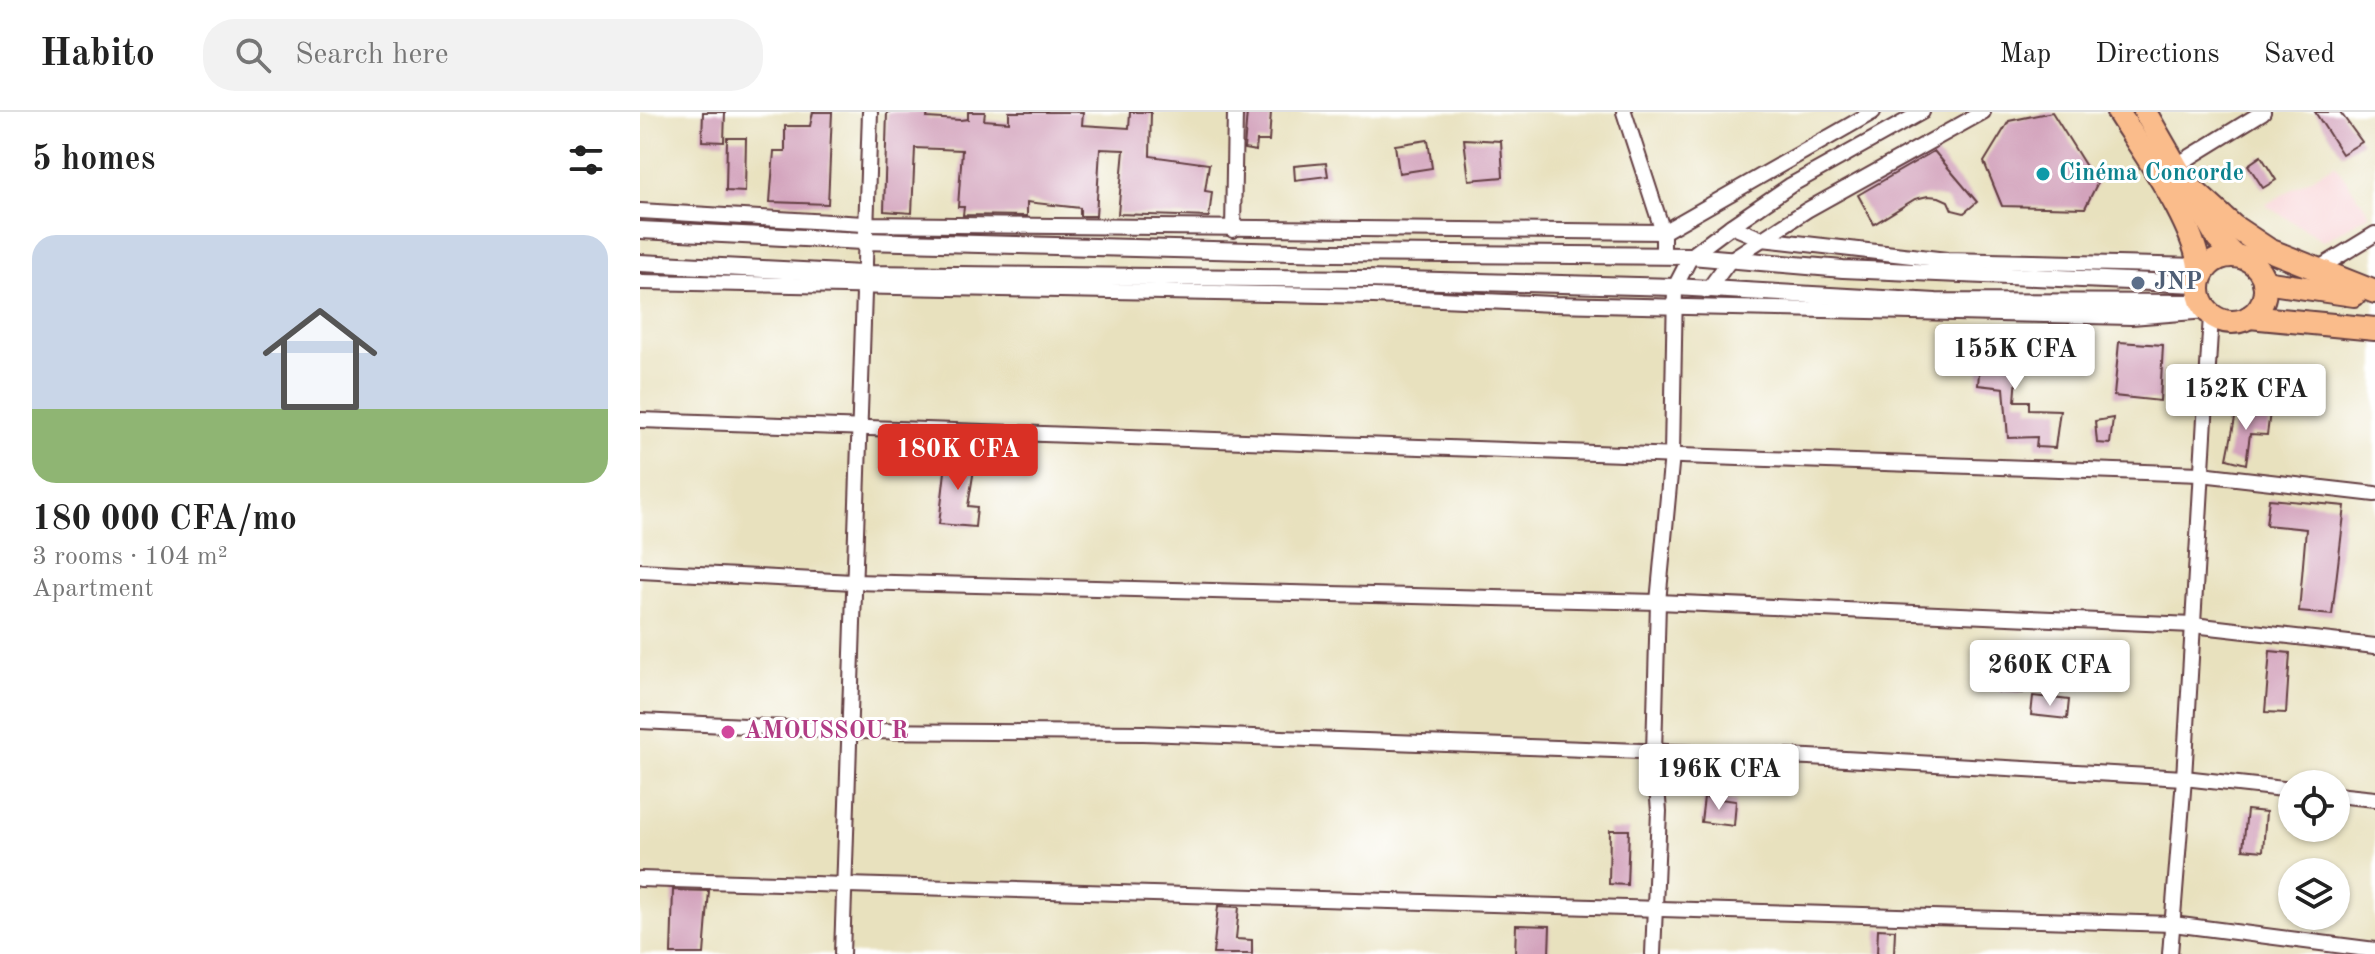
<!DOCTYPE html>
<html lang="en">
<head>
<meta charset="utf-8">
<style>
	body { margin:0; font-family:"Old Standard TT",serif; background:#f2f2f2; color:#222; height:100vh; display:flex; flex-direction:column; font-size:30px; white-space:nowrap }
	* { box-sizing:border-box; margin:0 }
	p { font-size:26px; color:#767676 }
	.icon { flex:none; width:44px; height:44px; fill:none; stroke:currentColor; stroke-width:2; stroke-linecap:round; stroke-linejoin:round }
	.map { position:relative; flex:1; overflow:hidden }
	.drawer { display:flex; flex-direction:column; background:#fff; width:640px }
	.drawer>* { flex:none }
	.buttons { position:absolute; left:1638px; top:658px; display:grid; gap:16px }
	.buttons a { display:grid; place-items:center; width:72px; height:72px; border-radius:50%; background:#fff; box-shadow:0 2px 6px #0004; font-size:40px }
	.price { position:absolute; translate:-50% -68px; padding:0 18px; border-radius:8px; background:#fff; color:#222; font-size:26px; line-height:52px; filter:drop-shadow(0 2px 4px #0008) }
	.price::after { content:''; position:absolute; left:50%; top:48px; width:24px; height:18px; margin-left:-12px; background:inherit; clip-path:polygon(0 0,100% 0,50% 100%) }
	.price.on { background:#d93025; color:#fff }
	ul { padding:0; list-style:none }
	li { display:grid; align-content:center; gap:16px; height:424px; padding:0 32px }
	li span { display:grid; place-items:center; height:248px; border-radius:24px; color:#555 }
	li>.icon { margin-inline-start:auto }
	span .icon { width:144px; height:144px; fill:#fffc; stroke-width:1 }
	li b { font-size:34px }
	h2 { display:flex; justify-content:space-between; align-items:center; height:96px; padding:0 32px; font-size:34px }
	header { display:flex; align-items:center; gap:48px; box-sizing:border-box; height:112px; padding:0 40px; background:#fff; border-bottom:2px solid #e0e0e0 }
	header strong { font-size:38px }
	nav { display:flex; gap:44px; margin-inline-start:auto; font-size:28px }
	.search { width:560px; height:72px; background:#f2f2f2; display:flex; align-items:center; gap:20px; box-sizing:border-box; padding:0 28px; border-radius:32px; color:#767676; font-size:30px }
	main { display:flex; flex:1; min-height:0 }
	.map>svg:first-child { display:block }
</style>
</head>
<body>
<header>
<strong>Habito</strong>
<div class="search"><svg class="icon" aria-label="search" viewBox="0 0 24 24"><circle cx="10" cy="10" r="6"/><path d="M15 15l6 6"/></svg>Search here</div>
<nav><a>Map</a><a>Directions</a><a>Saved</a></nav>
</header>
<main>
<section class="drawer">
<h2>5 homes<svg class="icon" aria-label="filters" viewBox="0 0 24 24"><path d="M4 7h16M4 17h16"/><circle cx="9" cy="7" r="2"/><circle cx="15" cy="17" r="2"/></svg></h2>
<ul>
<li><span style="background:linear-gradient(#c9d6e8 70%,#8fb573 0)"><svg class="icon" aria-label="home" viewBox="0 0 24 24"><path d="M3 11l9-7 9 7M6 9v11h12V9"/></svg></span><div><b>180 000 CFA/mo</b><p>3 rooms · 104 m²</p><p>Apartment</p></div></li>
</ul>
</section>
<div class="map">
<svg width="1735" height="842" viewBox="0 0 1735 842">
	<rect width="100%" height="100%" fill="#fff"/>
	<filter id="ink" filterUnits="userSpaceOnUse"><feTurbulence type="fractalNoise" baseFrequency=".0125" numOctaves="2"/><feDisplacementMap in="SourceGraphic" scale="16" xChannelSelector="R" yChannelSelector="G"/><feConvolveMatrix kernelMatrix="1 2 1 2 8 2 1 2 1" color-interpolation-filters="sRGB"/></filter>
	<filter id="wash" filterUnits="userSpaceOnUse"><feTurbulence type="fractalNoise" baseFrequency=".006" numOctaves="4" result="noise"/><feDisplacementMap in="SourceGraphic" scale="32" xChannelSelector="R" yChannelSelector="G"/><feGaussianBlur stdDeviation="1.8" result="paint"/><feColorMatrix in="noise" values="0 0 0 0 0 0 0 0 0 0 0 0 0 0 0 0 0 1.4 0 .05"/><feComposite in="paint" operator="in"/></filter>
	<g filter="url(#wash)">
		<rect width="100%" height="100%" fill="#e8e1be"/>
		<polygon fill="#f7cfd1" points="1695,52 1730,102 1684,129 1625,93"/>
		<g id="blocks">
			<g fill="#d3a3bc">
				<polygon points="63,0 85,0 84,30 62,29"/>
				<polygon points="173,0 192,0 188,92 130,90 134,39 145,39 145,14 170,14"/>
				<polygon points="247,0 288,0 287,6 320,8 328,7 328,0 345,0 344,8 369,10 369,0 443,0 442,13 489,16 490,0 511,0 510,44 569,52 565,79 572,80 569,105 478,102 484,38 460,37 456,104 440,104 440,96 387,90 387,104 323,103 324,95 318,95 322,38 275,36 272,101 244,99"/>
				<polygon points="607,0 631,0 629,29 617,29 616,39 604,37"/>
				<polygon points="1412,0 1457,72 1445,96 1362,94 1344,50 1369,9"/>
				<polygon points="1675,0 1700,0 1722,30 1702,42"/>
				<polygon points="87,26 106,26 105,80 86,79"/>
				<polygon points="824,27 861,29 863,65 829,68"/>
				<polygon points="788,28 792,56 759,61 755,33"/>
				<polygon points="1294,39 1337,90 1324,101 1312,98 1308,89 1299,85 1288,84 1275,87 1234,112 1218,83"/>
				<polygon points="1621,44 1636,68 1623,76 1608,53"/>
				<polygon points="686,51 688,64 655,68 654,54"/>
				<polygon points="1342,224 1380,227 1375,289 1389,289 1389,297 1420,298 1415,336 1396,335 1397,325 1368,326 1364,276 1338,273"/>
				<polygon points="1479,230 1523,233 1520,289 1474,284"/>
				<polygon points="1597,296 1630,300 1627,323 1610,322 1606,352 1587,347"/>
				<polygon points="1473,306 1470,332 1457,331 1455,309"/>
				<polygon points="307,342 336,345 328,394 337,395 335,415 299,412"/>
				<polygon points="1629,387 1705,394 1692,503 1659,500 1666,417 1626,413"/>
				<polygon points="1362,528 1386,529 1382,581 1359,580"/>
				<polygon points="1630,539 1650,541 1646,601 1625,600"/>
				<polygon points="1393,584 1429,588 1427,607 1391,603"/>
				<polygon points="1064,685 1096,689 1094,714 1061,710"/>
				<polygon points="1607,698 1626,700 1623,739 1603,737"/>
				<polygon points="970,718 989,718 987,773 969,772"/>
				<polygon points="33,778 69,779 64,842 31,842"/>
				<polygon points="578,794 599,795 596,827 612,828 612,842 573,842"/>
				<polygon points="876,813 910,814 909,842 875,842"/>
				<polygon points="1238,817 1255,818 1254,842 1237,842"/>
			</g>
		</g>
	</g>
	<g filter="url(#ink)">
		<use href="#blocks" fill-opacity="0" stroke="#623c41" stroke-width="2"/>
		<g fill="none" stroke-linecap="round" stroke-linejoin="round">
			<g stroke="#623c41" stroke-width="18">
				<g id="minor">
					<polyline points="984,0 1023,120 1023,143"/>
					<polyline points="1537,53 1623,0"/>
					<polyline points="0,99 224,112 1023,120 1233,0"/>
					<polyline points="1091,114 1122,127 1307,148 1560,154"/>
					<polyline points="593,118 595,0"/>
					<polyline points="1676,158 1735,122"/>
					<polyline points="0,170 734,184 912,192 1491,205 1567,199"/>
					<polyline points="1067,179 1090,148 1167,98 1343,0"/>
					<polyline points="0,308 1561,362 1735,382"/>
					<polyline points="0,459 213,470 1018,490 1553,513 1735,534"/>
					<polyline points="0,609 209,619 503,621 1169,645 1544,666 1652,678"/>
					<polyline points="1696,683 1735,687"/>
					<polyline points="0,767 1533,812 1735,838"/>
					<polyline points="202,842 230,0"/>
					<polyline points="1013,842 1019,699 1014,641 1018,490 1032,342 1035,175 1051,144 1091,114 1151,73 1282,0"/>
					<polyline points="1530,842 1544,666 1571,203"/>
				</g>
			</g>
			<g stroke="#623c41" stroke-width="20">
				<g id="tertiary">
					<polyline points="0,118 223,129 693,141 1051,144 1203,157 1558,172"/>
					<polyline points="0,151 222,162 725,167 1035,175 1296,190 1561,191"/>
				</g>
			</g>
			<g stroke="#623c41" stroke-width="26">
				<g id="primary">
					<path d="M 1478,0 C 1503,40 1561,119 1560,166"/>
					<polyline points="1505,0 1578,127 1595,144"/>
					<polyline points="1553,78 1593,114 1629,138 1735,180"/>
					<circle cx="1592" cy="177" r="33"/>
					<polyline points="1624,170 1714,183"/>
					<polyline points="1609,205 1735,217"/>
				</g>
			</g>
			<use href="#minor" stroke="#fff" stroke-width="14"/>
			<use href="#tertiary" stroke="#fff" stroke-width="16"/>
			<use href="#primary" stroke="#fabc8b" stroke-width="22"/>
		</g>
	</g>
	<circle fill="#0f9aa8" stroke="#fff" stroke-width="3" cx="1403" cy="62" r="8"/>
	<circle fill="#5c6f8a" stroke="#fff" stroke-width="3" cx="1498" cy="171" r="8"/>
	<circle fill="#d1479c" stroke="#fff" stroke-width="3" cx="88" cy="620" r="8"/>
	<g text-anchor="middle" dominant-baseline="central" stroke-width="6" stroke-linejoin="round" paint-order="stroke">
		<g font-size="24" font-weight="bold" fill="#0d838f" stroke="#fff" text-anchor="start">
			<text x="1419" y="62">Cinéma Concorde</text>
		</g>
		<g font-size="24" font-weight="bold" fill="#4e5e75" stroke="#fff" text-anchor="start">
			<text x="1514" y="171">JNP</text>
		</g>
		<g font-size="24" font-weight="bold" fill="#b23c85" stroke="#fff" text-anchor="start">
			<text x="104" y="620">AMOUSSOU R</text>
		</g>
	</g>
</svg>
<div class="buttons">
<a><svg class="icon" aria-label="locate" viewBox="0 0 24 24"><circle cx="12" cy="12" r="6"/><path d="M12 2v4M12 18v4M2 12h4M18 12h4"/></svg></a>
<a><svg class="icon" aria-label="layers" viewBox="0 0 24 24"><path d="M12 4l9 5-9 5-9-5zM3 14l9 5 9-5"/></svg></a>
</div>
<b class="price" style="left:1375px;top:280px">155K CFA</b>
<b class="price" style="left:1606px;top:320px">152K CFA</b>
<b class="price on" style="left:318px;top:380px">180K CFA</b>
<b class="price" style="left:1410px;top:596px">260K CFA</b>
<b class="price" style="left:1079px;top:700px">196K CFA</b>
</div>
</main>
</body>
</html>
